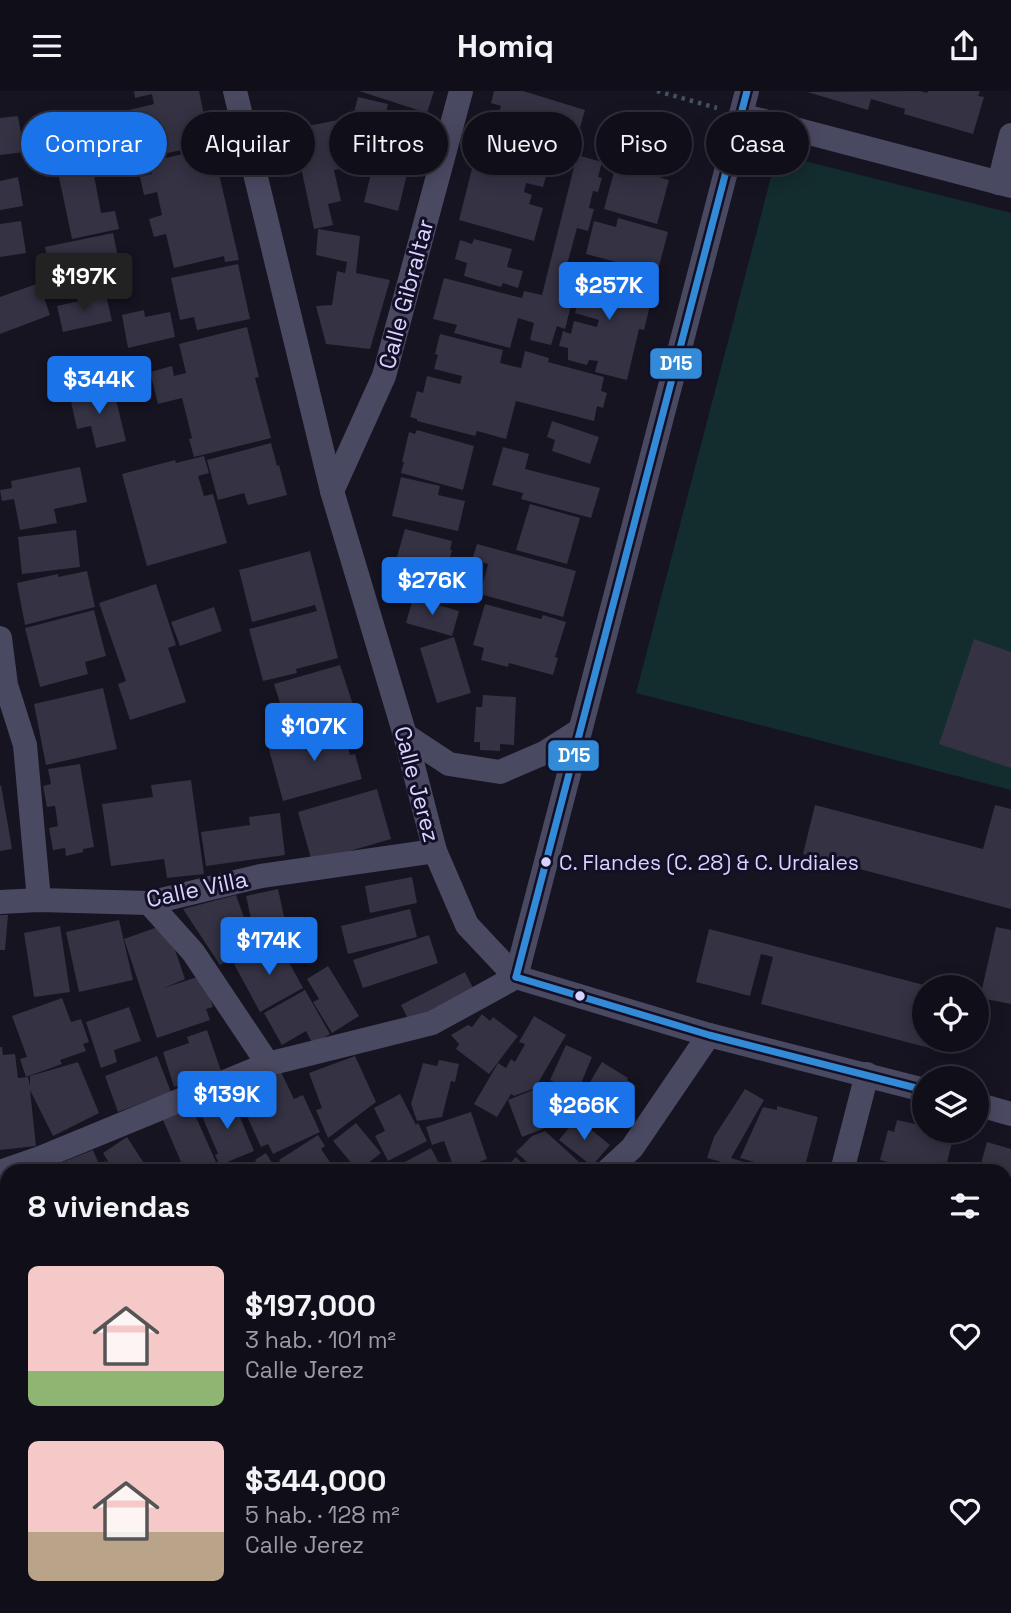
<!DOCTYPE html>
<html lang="es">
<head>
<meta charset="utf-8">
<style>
	body { margin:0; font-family:"Space Grotesk",sans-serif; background:#191822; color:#f1f3f6; height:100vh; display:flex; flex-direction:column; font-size:26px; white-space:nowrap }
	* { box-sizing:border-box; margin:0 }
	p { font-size:23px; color:#9c9ca2 }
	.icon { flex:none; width:38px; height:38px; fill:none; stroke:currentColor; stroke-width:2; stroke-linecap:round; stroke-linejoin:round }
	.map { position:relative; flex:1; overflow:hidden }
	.details { position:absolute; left:0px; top:1073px; width:1012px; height:450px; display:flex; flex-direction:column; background:#100f19; border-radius:21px 21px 0 0; box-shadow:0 4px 18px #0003,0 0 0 2px #302f38 }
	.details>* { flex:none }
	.hud { position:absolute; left:21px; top:21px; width:970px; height:63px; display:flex; gap:14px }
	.controls { position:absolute; left:912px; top:884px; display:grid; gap:14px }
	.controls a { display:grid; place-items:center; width:77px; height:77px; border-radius:50%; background:#100f19; box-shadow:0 4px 18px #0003,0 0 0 2px #302f38; font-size:35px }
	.price { position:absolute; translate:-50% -60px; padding:0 16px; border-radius:7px; background:#1a73e8; color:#fff; font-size:23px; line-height:46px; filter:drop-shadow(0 2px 4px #0008) }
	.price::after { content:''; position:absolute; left:50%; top:42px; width:21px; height:16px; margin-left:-10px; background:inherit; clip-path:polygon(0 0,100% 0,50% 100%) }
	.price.active { background:#222; color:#fff }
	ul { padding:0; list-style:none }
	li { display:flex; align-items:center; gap:21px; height:175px; padding:0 28px }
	li span { display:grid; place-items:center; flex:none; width:196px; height:140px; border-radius:10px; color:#555 }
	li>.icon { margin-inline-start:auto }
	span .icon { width:84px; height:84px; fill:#fffc; stroke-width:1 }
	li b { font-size:30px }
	h2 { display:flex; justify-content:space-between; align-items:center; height:84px; padding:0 28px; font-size:30px }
	.tag { padding:0 24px; border-radius:32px; background:#100f19; box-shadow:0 4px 18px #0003,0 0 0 2px #302f38; font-size:24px; line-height:63px }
	.tag.active { background:#1a73e8; color:#fff }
	header { display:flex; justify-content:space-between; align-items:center; height:91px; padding:0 28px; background:#100f19; font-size:32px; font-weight:800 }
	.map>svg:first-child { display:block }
</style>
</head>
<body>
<header><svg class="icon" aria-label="menu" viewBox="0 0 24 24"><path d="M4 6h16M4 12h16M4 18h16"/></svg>Homiq<svg class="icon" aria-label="share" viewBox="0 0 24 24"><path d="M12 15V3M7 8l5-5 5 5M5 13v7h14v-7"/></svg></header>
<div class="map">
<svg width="1011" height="1522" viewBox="0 0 1011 1522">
	<rect width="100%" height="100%" fill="#161421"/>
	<polygon fill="#132c2d" points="777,63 1011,122 1011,699 636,602"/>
	<g fill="#343243">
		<polygon points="134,0 199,0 210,53 140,68 129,19 154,13 152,3 135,7"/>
		<polygon points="359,0 434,0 427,22"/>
		<polygon points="494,0 523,0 585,19 575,54 555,48 552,57 493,40 501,15 491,12"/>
		<polygon points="920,0 927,2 928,0 980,0 978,5 984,6 973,43 904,23 905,18 871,8 868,19 807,1"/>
		<polygon points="358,6 388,13 380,46 414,55 398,120 364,111 377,58 348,51 353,75 334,79 341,110 328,113 333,134 314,138 293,38 343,28 347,49"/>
		<polygon points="18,25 24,61 0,64 0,27"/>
		<polygon points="622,34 659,44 660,41 682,46 677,63 673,62 668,82 613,67"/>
		<polygon points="481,42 537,57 533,71 549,75 543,96 526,92 524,101 532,104 529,113 543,117 534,150 459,129"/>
		<polygon points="94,45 101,78 93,79 101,122 115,120 119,138 72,148 52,53"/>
		<polygon points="208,57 211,71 216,70 239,169 225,171 224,165 174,177 166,143 154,146 149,128 162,124 157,101 144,104 140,86 152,83 149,71"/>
		<polygon points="577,64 602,71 598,86 602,87 598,101 593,100 589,117 594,118 588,140 577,137 565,181 579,184 565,238 557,235 551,254 530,249 534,232 518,227 510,257 454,242 457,234 433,228 444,187 522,207 524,200 542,204"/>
		<polygon points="616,74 669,89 657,133 604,118"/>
		<polygon points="18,86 23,115 0,119 0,90"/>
		<polygon points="618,127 668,141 655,190 633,184 635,176 586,163 594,130 616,136"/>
		<polygon points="21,130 26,162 0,166 0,133"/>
		<polygon points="318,138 360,145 356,182 390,189 370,258 326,253 316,215 332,214 337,180 345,182 347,171 316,164"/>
		<polygon points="113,142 124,195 55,208 45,156"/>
		<polygon points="474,148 512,158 507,176 523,180 518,197 503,192 501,196 464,185 467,172 455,168 460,149 472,153"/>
		<polygon points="238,173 250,228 197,239 194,226 180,229 171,187"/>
		<polygon points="586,177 655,194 644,239 639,238 627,289 595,281 598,270 589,269 587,274 568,269 568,257 559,255 563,240 571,243 574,230 597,236 599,229 575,222"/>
		<polygon points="39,192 50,224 0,243 0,206"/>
		<polygon points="106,204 112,230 63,241 57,215"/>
		<polygon points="144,219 145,226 170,221 175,246 128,257 122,224"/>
		<polygon points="247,236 259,286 255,287 271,347 194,366 189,348 192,347 182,307 158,313 150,281 172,275 174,285 186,282 179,253"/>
		<polygon points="440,243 503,259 500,272 521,277 525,260 549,267 548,271 604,286 601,300 607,302 603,317 597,315 594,330 516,310 506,348 477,340 475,345 417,330 417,328 410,326 417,300 423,302 427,285 460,293 462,285 434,278 438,264 435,263"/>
		<polygon points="101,269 107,297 64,306 57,278"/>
		<polygon points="113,296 126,350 96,357 91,335 77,338 70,306"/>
		<polygon points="552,330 599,346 590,373 552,360 555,349 547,346"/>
		<polygon points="417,339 474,355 463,399 401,382 404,371 402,371 409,341 415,343"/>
		<polygon points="271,352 277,375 279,374 287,404 248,414 244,402 218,409 207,369"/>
		<polygon points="503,356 529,363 525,378 600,397 591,427 521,408 523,402 492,394"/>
		<polygon points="204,365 209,382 198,385 204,405 213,403 227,452 147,475 122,383 175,369 176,372"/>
		<polygon points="80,376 87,411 54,418 57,432 20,439 14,408 2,410 0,399 12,397 11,390"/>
		<polygon points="401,386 440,395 438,404 465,410 458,440 392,425"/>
		<polygon points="530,413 580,427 567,473 516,459"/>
		<polygon points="405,438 452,450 450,459 452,459 442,497 392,483"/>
		<polygon points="76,439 80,476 22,483 18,446"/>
		<polygon points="477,453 576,480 563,526 480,503 488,473 472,469"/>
		<polygon points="310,460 338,567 296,578 297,582 263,590 249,538 317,520 315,514 252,531 239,479"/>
		<polygon points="87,480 95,516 25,534 17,492 58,483 58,486"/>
		<polygon points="156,493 176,554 168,557 186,611 130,629 118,593 126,590 99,512"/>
		<polygon points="413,507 459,520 452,545 406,532"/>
		<polygon points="485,513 541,528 543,524 566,531 555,566 558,567 553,584 509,572 508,576 481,569 484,557 473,554"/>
		<polygon points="214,516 222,540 180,555 171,531"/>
		<polygon points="94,519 106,565 85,571 88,583 40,596 25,537"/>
		<polygon points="454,546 471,602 437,612 420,557"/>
		<polygon points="974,548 1011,561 1011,677 939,653"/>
		<polygon points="340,574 356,623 290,644 274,593"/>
		<polygon points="103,597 117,658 46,674 34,613"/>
		<polygon points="483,604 516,606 514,654 500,653 500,660 480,659 480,651 474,651 476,616 482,616"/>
		<polygon points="342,634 350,664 355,663 362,688 283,710 268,655"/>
		<polygon points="80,673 94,756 83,758 83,761 66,765 65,757 53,759 49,737 58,735 55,715 47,716 43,695 51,693 48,678"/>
		<polygon points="191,689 204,783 167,787 164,768 111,775 102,713 153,706 151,694"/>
		<polygon points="1,694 12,758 0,760 0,695"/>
		<polygon points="377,698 391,748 312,771 298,721"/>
		<polygon points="815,714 983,758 995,714 1011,718 1011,818 803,763"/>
		<polygon points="280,722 285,764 206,775 201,741 250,734 249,726"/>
		<polygon points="412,786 417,812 370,822 365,795"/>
		<polygon points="278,798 289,848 257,855 246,805"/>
		<polygon points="236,804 254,855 220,874 183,818"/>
		<polygon points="410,818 417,846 348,863 341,835"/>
		<polygon points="0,824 8,824 5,859 0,859"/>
		<polygon points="119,829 133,889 79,901 66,841"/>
		<polygon points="166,833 185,888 164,897 203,884 213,916 206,918 210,929 157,947 124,848"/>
		<polygon points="60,835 70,901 34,906 24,842"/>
		<polygon points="996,836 1011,839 1011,913 980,907"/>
		<polygon points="709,838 924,894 924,948 944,948 941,960 761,913 773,866 761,863 750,905 696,891"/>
		<polygon points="429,844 438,872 363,897 353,869"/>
		<polygon points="278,851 303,897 260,921 234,873"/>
		<polygon points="328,875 359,925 332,942 313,911 319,908 307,888"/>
		<polygon points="465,881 476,903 413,937 401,914"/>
		<polygon points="305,899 330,943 313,953 306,940 282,954 264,922"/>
		<polygon points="62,907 71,931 81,928 89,951 83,953 86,960 60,969 62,973 26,986 20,968 27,966 12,925"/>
		<polygon points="129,916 141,950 114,959 117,971 101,977 86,931"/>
		<polygon points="482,923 490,930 493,926 518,945 489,983 456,958 459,953 451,944 468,934 472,936"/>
		<polygon points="534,925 566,944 535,997 514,1005 511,1003 497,1026 474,1013 498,972 506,977 511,968 515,971 525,953 519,951"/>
		<polygon points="207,939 221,980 174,996 163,961 189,952 187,946"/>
		<polygon points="566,954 592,966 577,1002 550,989"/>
		<polygon points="0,956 2,956 3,964 15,963 18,987 28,986 30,995 30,985 78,971 99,1022 53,1045 30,999 36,1055 0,1059"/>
		<polygon points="157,965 171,1001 118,1021 105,985"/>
		<polygon points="355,965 376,1011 328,1047 316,1019 322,1017 309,982"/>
		<polygon points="439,969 459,973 455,991 451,990 442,1026 417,1030 411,1013 423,972 437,975"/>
		<polygon points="602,971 628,987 627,989 636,995 627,1011 617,1005 611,1015 607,1012 602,1021 590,1014 594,1007 584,1001"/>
		<polygon points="280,979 294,1008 303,1004 320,1041 273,1063 268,1053 261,1056 237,1003 243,1000 242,996"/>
		<polygon points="538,997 543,1009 549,1007 558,1032 522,1046 508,1009"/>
		<polygon points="745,998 764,1009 731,1067 747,1072 746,1077 753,1080 727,1080 729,1073 707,1067 714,1046"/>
		<polygon points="400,1003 416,1034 418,1032 427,1050 388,1070 375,1045 385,1040 374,1017"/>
		<polygon points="232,1007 254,1060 220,1074 215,1064 218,1063 200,1020"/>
		<polygon points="777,1015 818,1026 804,1078 790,1074 787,1080 740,1067 763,1016 777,1019"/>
		<polygon points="192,1017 220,1080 185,1080 163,1029"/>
		<polygon points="471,1021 487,1068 455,1080 444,1050 432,1054 426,1036"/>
		<polygon points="577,1027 610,1054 592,1075 559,1049"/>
		<polygon points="897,1029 924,1035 924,1040 954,1043 945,1080 922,1080 880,1069 888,1039 894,1041"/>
		<polygon points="356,1032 381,1062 358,1080 333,1050"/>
		<polygon points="545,1040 589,1080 537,1080 516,1061 532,1045"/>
		<polygon points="318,1044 325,1055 321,1058 336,1080 286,1080 279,1069"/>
		<polygon points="127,1046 149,1080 114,1080 103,1062"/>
		<polygon points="987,1051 1011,1058 1011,1110 1004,1108 1004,1080 979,1080"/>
		<polygon points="431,1057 443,1080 404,1080 401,1073"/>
		<polygon points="93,1059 99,1073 106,1070 110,1080 66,1080 63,1071"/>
		<polygon points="266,1062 277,1080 244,1080 257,1072 255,1069"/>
		<polygon points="516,1066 529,1080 502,1080"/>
		<polygon points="174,1071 179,1080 159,1080"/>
		<polygon points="1004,1116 1011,1118 1011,1154 1004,1152"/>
		<polygon points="1004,1161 1011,1162 1011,1260 1004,1258"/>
		<polygon points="7,1205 7,1237 0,1225 0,1215 6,1212 3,1207"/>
		<polygon points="0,1236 7,1248 7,1259 0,1263"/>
		<polygon points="1004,1272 1011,1274 1011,1295 1008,1307 1004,1306"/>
		<polygon points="7,1282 7,1341 0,1344 0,1285"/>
		<polygon points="1004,1317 1011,1319 1009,1358 1004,1356"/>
		<polygon points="0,1356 7,1371 7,1388 0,1392"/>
		<polygon points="7,1436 7,1472 0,1475 0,1439"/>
		<polygon points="56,1516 91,1516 93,1522 58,1522"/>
		<polygon points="305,1516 426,1516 428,1522 298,1522 297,1519"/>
		<polygon points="458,1516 532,1516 535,1522 461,1522"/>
		<polygon points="612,1516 655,1516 672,1522 626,1522"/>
		<polygon points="775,1516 840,1516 838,1522 785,1522 774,1519"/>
		<polygon points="901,1516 935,1516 956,1521 899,1522"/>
	</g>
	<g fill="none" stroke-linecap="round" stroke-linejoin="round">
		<polyline stroke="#44505f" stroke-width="4.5" stroke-dasharray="3.5 5" stroke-linecap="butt" points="657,0 717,17"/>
		<g stroke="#4a4962" stroke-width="24">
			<polyline points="235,0 332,400 405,644 435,760 467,834 516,886 709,944 924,999"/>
			<polyline points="741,24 1011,95"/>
			<polyline points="999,92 1011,44"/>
			<polyline points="332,400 384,285 461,0"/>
			<polyline points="0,547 6,594 25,654 39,809"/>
			<polyline points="405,644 449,673 500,681 544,662 580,639"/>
			<polyline points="0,811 39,809 149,812 261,785 435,760"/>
			<polyline points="149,812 193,861 268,973"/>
			<polyline points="516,886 747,0"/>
			<polyline points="976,1013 1011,1023"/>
			<polyline points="607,1080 632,1057 709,944"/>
			<polyline points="842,1080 867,983"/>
			<polyline points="0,1081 40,1067 268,973 432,932 516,886"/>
			<polyline points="0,1200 7,1197"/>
			<polyline points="0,1412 7,1409"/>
			<polyline points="1004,1494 1011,1470"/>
			<polyline points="257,1516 257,1522"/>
			<polyline points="438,1516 440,1522"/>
			<polyline points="574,1516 576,1522"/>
			<polyline points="729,1522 731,1516"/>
			<polyline points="997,1522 999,1516"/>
		</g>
		<g stroke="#130f26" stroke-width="12">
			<g id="bus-1">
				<polyline points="516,886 747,0"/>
				<polyline points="516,886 709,944 924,999"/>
			</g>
		</g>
		<use href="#bus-1" stroke="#338bd7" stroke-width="7"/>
	</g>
	<g fill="#d9d4ff" stroke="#130f26" stroke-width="2.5">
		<circle cx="546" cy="771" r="6"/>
		<circle cx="580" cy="905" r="6"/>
	</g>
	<g text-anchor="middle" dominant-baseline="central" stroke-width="6" stroke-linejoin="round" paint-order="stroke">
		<g font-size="21" fill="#d9d4ff" stroke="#130f26" text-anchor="start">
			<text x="559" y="771">C. Flandes (C. 28) &amp; C. Urdiales</text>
		</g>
		<g font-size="23" fill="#d9d4ff" stroke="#130f26">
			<text transform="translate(406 203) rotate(-75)">Calle Gibraltar</text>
			<text transform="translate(417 693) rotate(75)">Calle Jerez</text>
			<text transform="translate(197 798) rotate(-12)">Calle Villa</text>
		</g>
	</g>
	<g stroke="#130f26" stroke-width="2.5">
		<rect x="649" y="256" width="54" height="33" rx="7" fill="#338bd7"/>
		<rect x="547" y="648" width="53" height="33" rx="7" fill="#338bd7"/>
	</g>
	<g font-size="19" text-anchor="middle" font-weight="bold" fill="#fff">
		<text x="676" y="279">D15</text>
		<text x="574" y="671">D15</text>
	</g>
</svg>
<div class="controls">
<a><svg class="icon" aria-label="locate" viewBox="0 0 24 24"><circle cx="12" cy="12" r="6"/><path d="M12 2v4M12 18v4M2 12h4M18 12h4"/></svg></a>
<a><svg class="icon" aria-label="layers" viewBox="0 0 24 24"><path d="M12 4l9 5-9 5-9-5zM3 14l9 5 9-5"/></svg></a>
</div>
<b class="price active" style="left:84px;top:222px">$197K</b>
<b class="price" style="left:609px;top:231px">$257K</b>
<b class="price" style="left:99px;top:325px">$344K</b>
<b class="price" style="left:432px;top:526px">$276K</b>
<b class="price" style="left:314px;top:672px">$107K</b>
<b class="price" style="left:269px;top:886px">$174K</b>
<b class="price" style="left:227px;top:1040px">$139K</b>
<b class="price" style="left:584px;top:1051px">$266K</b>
<div class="hud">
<a class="tag active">Comprar</a>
<a class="tag">Alquilar</a>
<a class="tag">Filtros</a>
<a class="tag">Nuevo</a>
<a class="tag">Piso</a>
<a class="tag">Casa</a>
</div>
<section class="details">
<h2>8 viviendas<svg class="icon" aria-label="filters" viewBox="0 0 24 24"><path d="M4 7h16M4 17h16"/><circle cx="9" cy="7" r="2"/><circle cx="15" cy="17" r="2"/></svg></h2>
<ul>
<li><span style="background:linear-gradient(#f6c9c9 75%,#8fb573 0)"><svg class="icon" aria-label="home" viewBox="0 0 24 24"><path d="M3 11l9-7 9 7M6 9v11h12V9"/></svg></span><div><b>$197,000</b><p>3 hab. · 101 m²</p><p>Calle Jerez</p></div><svg class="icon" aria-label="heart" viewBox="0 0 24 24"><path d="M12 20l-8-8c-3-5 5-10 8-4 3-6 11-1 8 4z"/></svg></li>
<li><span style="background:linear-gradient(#f6c9c9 65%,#b9a48a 0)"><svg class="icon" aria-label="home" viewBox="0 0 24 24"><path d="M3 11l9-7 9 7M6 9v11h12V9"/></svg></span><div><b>$344,000</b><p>5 hab. · 128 m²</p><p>Calle Jerez</p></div><svg class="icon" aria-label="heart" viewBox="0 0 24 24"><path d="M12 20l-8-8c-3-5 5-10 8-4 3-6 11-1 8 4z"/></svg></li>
</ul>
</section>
</div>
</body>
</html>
